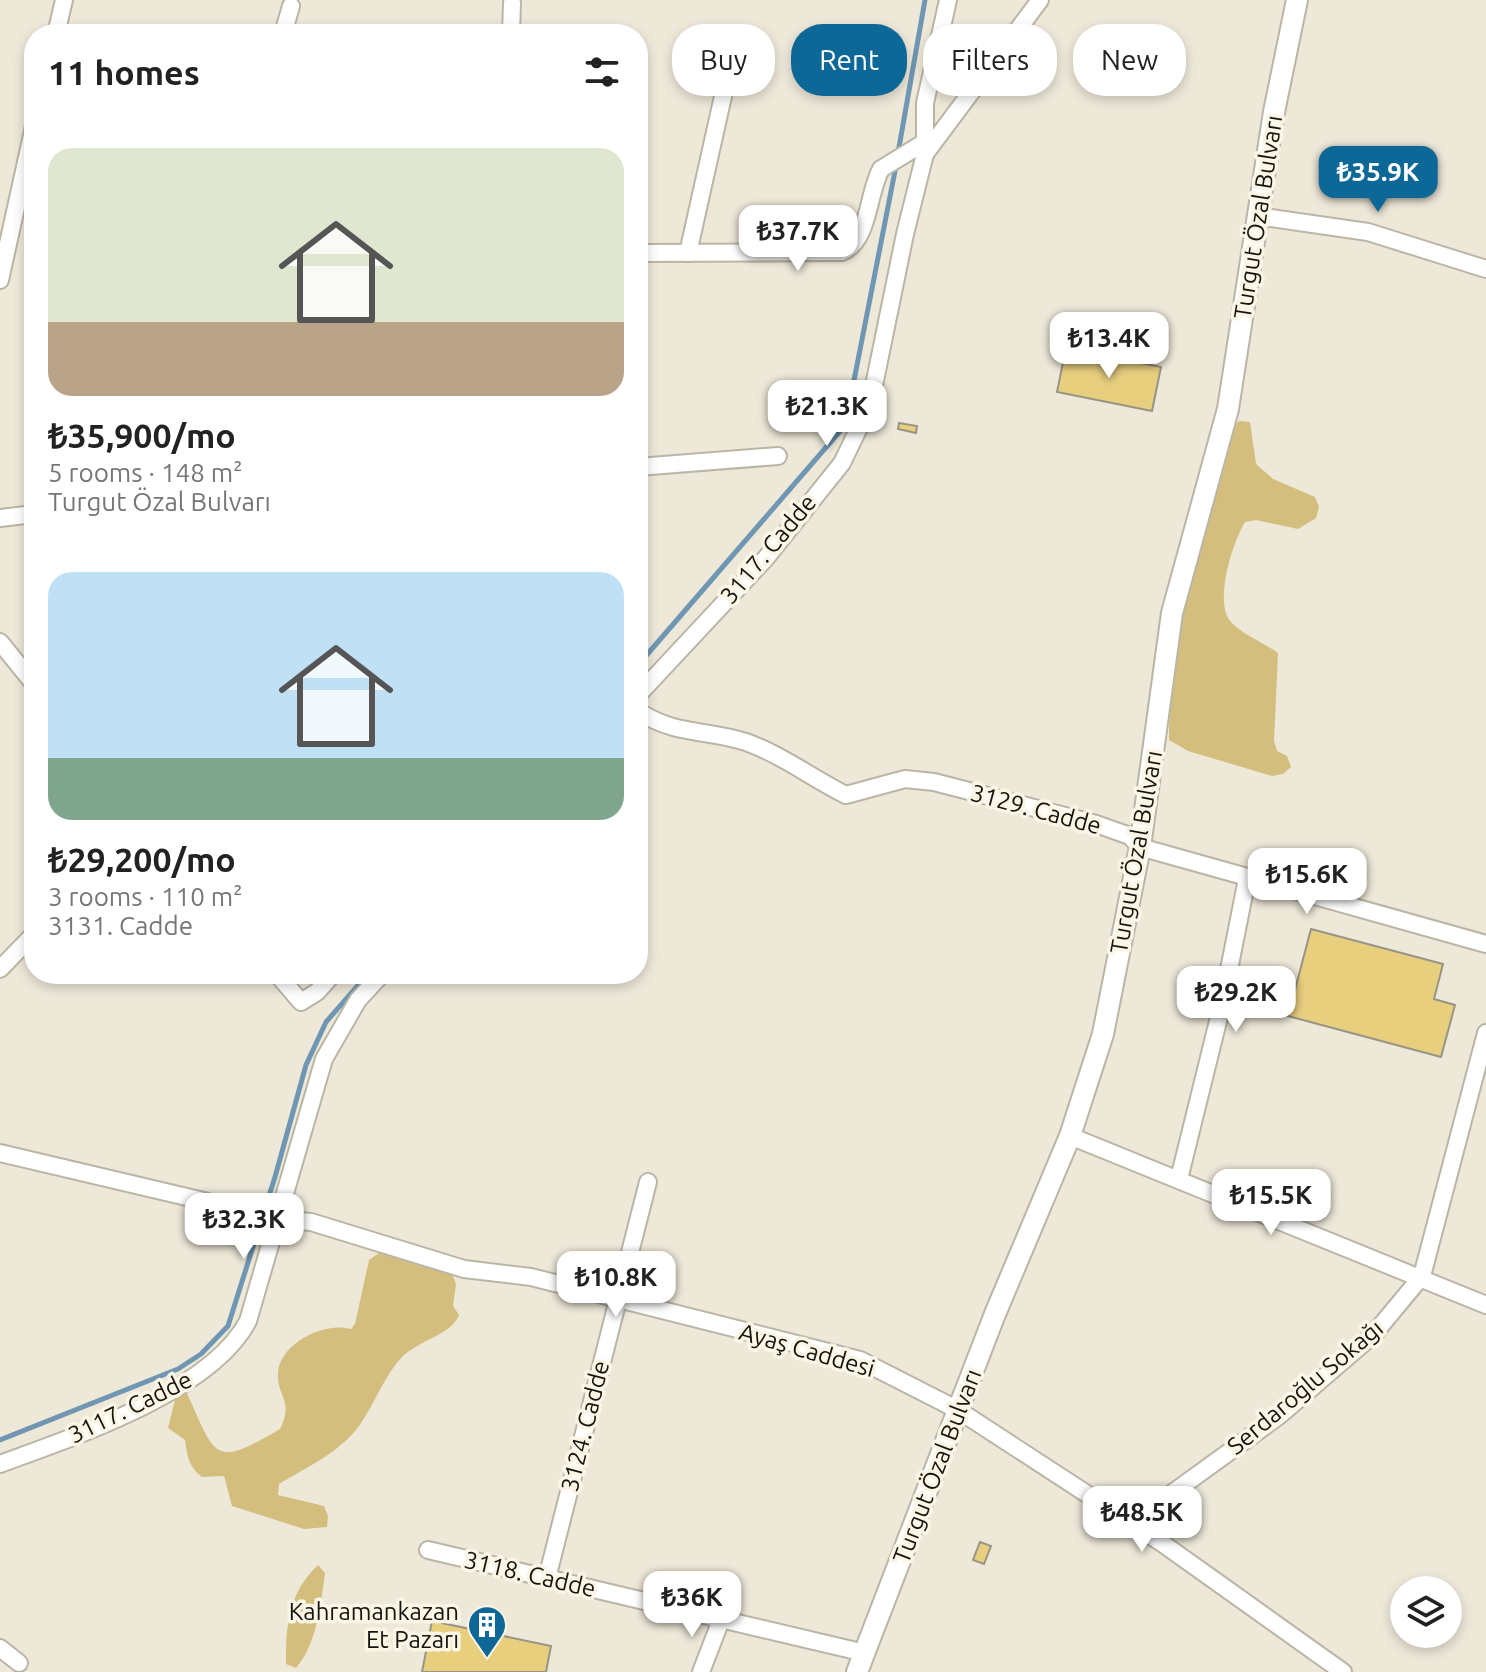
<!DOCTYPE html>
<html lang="en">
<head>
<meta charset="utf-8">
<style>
	body { margin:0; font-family:Ubuntu,sans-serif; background:#f2f2f2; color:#222; height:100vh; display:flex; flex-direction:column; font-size:30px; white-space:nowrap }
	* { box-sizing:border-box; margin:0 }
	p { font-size:26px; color:#767676 }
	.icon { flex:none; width:44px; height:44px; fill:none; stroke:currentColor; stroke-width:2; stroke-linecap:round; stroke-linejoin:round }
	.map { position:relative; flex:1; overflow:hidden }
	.sheet { position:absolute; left:24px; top:24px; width:624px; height:960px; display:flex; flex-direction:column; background:#fff; border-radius:32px; box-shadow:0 4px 12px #0003 }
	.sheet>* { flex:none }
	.guide { position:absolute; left:672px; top:24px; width:694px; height:72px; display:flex; gap:16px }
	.fabs { position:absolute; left:1390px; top:1576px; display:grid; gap:16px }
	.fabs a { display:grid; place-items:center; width:72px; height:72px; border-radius:50%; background:#fff; box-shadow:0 4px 12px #0003; font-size:40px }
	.price { position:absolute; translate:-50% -68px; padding:0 18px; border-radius:16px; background:#fff; color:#222; font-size:26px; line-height:52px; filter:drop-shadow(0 2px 4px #0008) }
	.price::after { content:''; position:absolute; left:50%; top:48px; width:24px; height:18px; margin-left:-12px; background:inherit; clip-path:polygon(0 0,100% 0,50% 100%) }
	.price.on { background:#0d6797; color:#fff }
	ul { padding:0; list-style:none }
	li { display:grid; align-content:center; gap:16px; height:424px; padding:0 24px }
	li span { display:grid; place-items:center; height:248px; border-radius:24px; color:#555 }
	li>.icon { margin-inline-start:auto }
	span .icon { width:144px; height:144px; fill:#fffc; stroke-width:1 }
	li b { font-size:34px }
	h2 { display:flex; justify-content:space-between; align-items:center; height:96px; padding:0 24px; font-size:34px }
	.pill { padding:0 28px; border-radius:32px; background:#fff; box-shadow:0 4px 12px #0003; font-size:28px; line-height:72px }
	.pill.on { background:#0d6797; color:#fff }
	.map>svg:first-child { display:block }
</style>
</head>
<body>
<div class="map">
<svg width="1486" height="1672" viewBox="0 0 1486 1672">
	<rect width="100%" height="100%" fill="#ede8d8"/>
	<g fill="#d3be7e">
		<path d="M 1239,421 L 1250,422 L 1256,464 L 1273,479 L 1315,497 L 1319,507 L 1316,518 L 1298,529 L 1256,520 L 1245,522 C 1233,541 1214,601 1230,621 C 1240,633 1264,643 1278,653 L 1274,741 L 1277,751 L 1287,756 L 1291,767 L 1283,774 L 1272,776 L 1188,751 L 1169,740 C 1169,634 1204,529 1232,428 Z"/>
		<path d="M 379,1253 L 421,1266 L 432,1265 L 452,1274 L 456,1284 L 453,1306 L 459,1315 C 451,1335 421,1339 402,1357 C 384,1376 374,1405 359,1426 C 339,1453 307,1467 279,1484 L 278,1495 L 324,1506 L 328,1516 L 327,1527 L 304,1529 L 232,1506 L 224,1476 L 202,1477 C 189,1467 187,1456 185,1440 L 168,1428 L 176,1396 L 186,1391 C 216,1457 212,1469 280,1429 C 294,1400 277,1397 278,1374 C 278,1344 325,1321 351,1329 L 355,1324 L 369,1260 Z"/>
		<path d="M 318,1565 L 325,1573 C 321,1603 317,1644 296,1668 L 286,1664 C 286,1624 288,1594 318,1565 Z"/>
	</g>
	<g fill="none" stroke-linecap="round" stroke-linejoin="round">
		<g stroke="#6f97b3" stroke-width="5">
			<polyline points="898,153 925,0"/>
			<polyline points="638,665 841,430 848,411 896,166"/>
			<polyline points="0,1440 178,1369 201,1354 228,1326 275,1177 306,1065 326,1022 368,974"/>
		</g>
	</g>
	<g fill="#e8cf7e" stroke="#999586" stroke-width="2">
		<polygon points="1066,348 1161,367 1152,411 1057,392"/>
		<polygon points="899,423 917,426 916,433 898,429"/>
		<polygon points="1311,929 1443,964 1434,999 1455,1005 1441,1057 1288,1016"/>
		<polygon points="980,1542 991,1546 984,1564 973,1560"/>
		<polygon points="432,1621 551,1646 546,1672 422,1672"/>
	</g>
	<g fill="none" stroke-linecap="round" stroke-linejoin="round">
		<g stroke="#bab6a6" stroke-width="20">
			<g id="minor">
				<polyline points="56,34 64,0"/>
				<polyline points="283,34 291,6"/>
				<polyline points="511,34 512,3"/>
				<polyline points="925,154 1040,0"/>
				<polyline points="1257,216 1368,232 1486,269"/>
				<path d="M 638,253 L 842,252 C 870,240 867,194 881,169 L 925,142"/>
				<polyline points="688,253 734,47"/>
				<polyline points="0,280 34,126"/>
				<polyline points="638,467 778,456"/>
				<polyline points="0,518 34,514"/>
				<polyline points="0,642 34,684"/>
				<polyline points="638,695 766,558 842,463 870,405 905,234 925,154 925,103 948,0"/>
				<path d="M 638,711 C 676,736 706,729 746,742 C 782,755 812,778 846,795 L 905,779 L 934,782 L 1096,824 L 1130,836 L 1140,847 L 1486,944"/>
				<polyline points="0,969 34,934"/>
				<polyline points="277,974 301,1002 317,992 333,974"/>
				<polyline points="1070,1136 1486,1305"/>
				<polyline points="0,1153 208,1202"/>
				<polyline points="1179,1179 1222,1005 1247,879"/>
				<polyline points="276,1219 311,1222 464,1269 531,1277 860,1360 958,1410 1162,1543 1343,1672"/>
				<path d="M 0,1464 C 73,1437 211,1392 248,1321 L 324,1059 L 358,1000 L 382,974"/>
				<polyline points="1131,1523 1280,1415 1373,1335 1422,1276 1486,1033"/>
				<polyline points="428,1550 865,1653"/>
				<polyline points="547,1578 648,1182"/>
				<polyline points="0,1648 19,1663"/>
				<polyline points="701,1672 721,1620"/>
			</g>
		</g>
		<g stroke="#bab6a6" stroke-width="24">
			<polyline id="tertiary" points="857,1672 995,1314 1070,1136 1103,1034 1140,847 1172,613 1228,409 1274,112 1297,0"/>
		</g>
		<use href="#minor" stroke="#fff" stroke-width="16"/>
		<use href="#tertiary" stroke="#fff" stroke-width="20"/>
	</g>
	<defs>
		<g id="building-pin" transform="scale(2)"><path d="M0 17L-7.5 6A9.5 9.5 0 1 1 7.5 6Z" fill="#0d6797" stroke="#faf5e5"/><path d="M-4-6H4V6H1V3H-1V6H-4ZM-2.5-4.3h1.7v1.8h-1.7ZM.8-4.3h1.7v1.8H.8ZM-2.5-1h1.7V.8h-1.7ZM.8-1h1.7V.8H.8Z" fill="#fff"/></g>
	</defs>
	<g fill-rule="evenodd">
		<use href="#building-pin" x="487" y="1625"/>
	</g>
	<g text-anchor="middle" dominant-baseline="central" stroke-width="7" stroke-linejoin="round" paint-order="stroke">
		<g font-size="24" fill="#16140f" stroke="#faf5e5">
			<text transform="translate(1258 217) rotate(-81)">Turgut Özal Bulvarı</text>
			<text transform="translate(768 549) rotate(-50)">3117. Cadde</text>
			<text transform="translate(1036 809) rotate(15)">3129. Cadde</text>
			<text transform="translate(1136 852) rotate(-80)">Turgut Özal Bulvarı</text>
			<text transform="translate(807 1350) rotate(16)">Ayaş Caddesi</text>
			<text transform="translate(1305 1387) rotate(-40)">Serdaroğlu Sokağı</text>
			<text transform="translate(130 1407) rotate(-26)">3117. Cadde</text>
			<text transform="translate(585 1426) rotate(-76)">3124. Cadde</text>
			<text transform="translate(937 1466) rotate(-69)">Turgut Özal Bulvarı</text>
			<text transform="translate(530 1574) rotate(13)">3118. Cadde</text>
		</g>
		<g font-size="24" fill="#16140f" stroke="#faf5e5" text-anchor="end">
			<text x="459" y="1611">Kahramankazan<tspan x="459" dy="28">Et Pazarı</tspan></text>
		</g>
	</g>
</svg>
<div class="fabs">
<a><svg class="icon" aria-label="layers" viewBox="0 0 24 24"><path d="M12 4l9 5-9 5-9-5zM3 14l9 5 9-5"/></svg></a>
</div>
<b class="price on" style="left:1378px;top:214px">₺35.9K</b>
<b class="price" style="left:798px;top:273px">₺37.7K</b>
<b class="price" style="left:1109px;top:380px">₺13.4K</b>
<b class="price" style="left:827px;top:448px">₺21.3K</b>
<b class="price" style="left:1307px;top:916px">₺15.6K</b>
<b class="price" style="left:1236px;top:1034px">₺29.2K</b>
<b class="price" style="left:1271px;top:1237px">₺15.5K</b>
<b class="price" style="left:244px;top:1261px">₺32.3K</b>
<b class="price" style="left:616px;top:1319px">₺10.8K</b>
<b class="price" style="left:1142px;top:1554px">₺48.5K</b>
<b class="price" style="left:692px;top:1639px">₺36K</b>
<div class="guide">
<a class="pill">Buy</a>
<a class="pill on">Rent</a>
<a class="pill">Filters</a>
<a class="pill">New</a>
</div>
<section class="sheet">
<h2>11 homes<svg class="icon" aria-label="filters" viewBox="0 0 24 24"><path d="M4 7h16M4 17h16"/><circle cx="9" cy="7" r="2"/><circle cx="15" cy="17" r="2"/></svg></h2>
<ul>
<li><span style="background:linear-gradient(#dfe7d0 70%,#b9a48a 0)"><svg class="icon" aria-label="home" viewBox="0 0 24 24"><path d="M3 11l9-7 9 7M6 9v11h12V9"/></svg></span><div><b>₺35,900/mo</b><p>5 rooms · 148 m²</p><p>Turgut Özal Bulvarı</p></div></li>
<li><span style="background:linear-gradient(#bfe0f5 75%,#7fa58c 0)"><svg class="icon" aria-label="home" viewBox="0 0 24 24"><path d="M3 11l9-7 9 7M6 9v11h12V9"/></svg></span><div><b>₺29,200/mo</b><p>3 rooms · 110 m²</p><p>3131. Cadde</p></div></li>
</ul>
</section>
</div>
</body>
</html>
